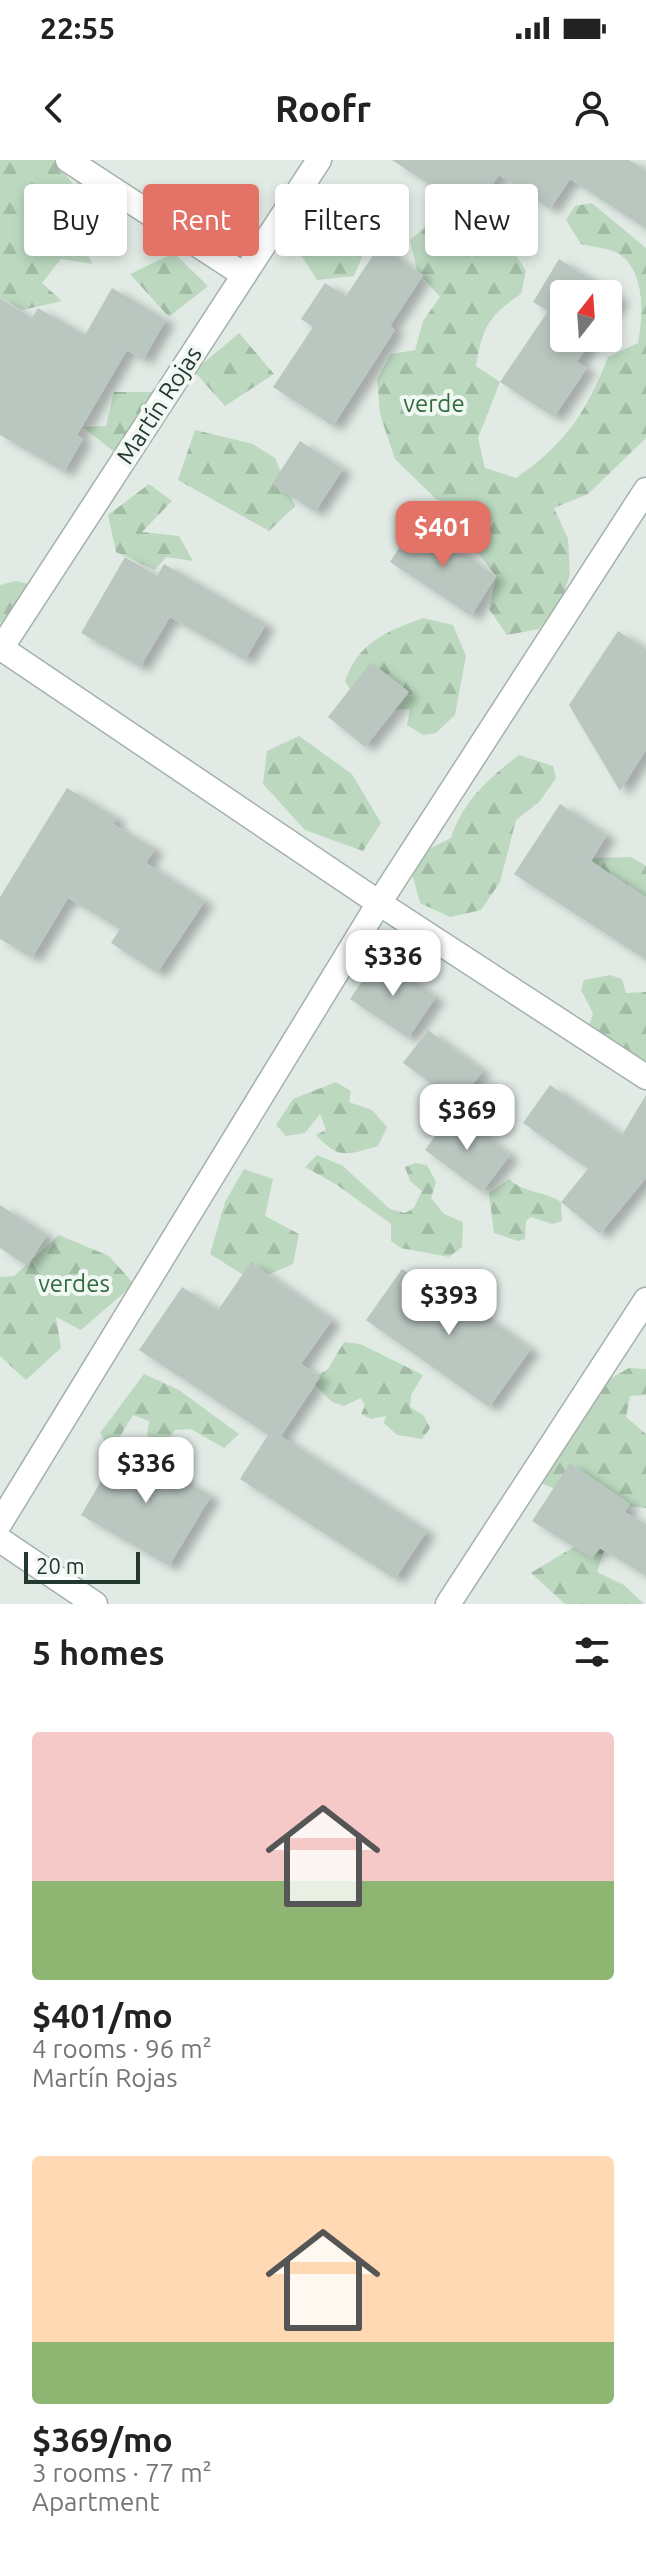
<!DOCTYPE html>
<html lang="en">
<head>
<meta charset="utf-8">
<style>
	body { margin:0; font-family:Ubuntu,sans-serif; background:#f2f2f2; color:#222; height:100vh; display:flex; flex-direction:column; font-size:30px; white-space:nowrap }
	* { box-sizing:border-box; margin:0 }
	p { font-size:26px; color:#767676 }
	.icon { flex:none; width:44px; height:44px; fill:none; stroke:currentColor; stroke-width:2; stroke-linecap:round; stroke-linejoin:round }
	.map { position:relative; height:1444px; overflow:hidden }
	.sheet { display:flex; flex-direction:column; background:#fff; flex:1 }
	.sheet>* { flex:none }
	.top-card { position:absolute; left:24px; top:24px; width:598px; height:72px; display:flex; gap:16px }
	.needle { width:52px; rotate:17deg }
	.fabs { position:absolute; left:550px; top:120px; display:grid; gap:16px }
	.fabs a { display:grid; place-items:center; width:72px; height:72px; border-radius:8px; background:#fff; box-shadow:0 4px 12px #0003; font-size:40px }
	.scale { position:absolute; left:24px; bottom:20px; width:116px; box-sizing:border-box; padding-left:8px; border:4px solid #233930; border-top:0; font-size:22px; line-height:28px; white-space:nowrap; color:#233930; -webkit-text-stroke:6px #f1f7f3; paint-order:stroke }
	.price { position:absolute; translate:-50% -68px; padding:0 18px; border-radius:16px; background:#fff; color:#222; font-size:26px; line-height:52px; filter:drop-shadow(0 2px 4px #0008) }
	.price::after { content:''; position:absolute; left:50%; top:48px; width:24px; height:18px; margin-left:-12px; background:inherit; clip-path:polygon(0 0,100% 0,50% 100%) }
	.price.current { background:#e37366; color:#fff }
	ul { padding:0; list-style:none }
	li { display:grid; align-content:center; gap:16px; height:424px; padding:0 32px }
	li span { display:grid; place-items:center; height:248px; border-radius:8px; color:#555 }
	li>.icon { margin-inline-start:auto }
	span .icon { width:144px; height:144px; fill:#fffc; stroke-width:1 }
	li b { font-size:34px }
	h2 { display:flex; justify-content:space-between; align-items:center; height:96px; padding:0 32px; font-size:34px }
	.tag { padding:0 28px; border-radius:8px; background:#fff; box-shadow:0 4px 12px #0003; font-size:28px; line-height:72px }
	.tag.current { background:#e37366; color:#fff }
	.status { display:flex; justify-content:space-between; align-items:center; height:56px; padding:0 40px; background:#fff; direction:ltr }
	.status svg { height:22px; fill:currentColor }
	header { display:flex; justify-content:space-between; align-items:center; height:104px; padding:0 32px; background:#fff; font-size:36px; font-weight:700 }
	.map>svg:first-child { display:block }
</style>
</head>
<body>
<div class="status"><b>22:55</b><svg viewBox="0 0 49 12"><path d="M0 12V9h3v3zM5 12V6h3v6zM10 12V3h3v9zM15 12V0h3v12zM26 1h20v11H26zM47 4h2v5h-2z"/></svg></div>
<header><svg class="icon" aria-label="back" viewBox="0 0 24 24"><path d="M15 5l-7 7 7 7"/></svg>Roofr<svg class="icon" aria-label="person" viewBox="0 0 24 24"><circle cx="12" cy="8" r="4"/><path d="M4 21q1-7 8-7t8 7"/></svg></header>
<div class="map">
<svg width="646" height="1444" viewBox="0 0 646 1444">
	<defs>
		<pattern id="forest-firs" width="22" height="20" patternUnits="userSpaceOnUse" patternTransform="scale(2)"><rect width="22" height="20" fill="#bcd9c0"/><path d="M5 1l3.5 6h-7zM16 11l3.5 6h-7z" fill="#a1bba5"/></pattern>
		<filter id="shadow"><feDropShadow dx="9" dy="5" stdDeviation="4" flood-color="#0004"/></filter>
	</defs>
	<rect width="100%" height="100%" fill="#e1eae5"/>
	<g fill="url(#forest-firs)">
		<polygon points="0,0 53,0 73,24 64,54 93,104 61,99 42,123 62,141 22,150 0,138"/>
		<polygon points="77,17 118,33 123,53 77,59"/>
		<path d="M 592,43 L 646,88 L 646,278 L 588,334 L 554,348 L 568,379 L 570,414 L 560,445 L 539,469 L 507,475 L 489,449 L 496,416 L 462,372 L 462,351 L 436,339 L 395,299 L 380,254 L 377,219 L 391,194 L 415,190 L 423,161 L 440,137 L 417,111 L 410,80 L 429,63 L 459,63 L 505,78 L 526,111 L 521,134 C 489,155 482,168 476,206 L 500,222 L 478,278 L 485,308 L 516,318 C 566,283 586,253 608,197 L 638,183 C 643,156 646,112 619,94 C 610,88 592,87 581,84 L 566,60 L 575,46 Z"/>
		<polygon points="363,64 367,85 354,116 317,120 297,89"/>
		<polygon points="174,93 208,126 169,157 130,114"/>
		<polygon points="239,173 274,214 225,246 194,211"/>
		<path d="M 114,232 L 152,232 C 148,260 134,275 113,291 L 83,267 L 106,266 Z"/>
		<polygon points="195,270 253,284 275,298 295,346 269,371 178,320"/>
		<polygon points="149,324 172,341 142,372 179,376 193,401 166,397 155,410 116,392 108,355"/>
		<polygon points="16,421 40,427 42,444 0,463 0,425"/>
		<path d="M 423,458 L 453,465 L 466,496 L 455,555 L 436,573 L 423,575 L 407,565 L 410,549 C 376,551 365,550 345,522 C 357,483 387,471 423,458 Z"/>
		<polygon points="299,576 352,614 381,663 363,691 305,670 263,624 267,591"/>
		<path d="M 519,595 L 553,606 L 556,618 L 539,642 L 516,660 L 500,722 L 481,750 L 450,757 L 420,743 L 412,713 L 431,688 L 451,678 C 462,642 490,617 519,595 Z"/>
		<polygon points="631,697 646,706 646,754 589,712 593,698"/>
		<polygon points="610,815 622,819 626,833 646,832 646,904 587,872 593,853 581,830 584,820"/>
		<path d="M 336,922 L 351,931 L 349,942 L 372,950 L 387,967 L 378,986 C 347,995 339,1000 316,975 L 326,970 L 320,954 L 305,973 L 286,976 L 276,965 L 293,939 Z"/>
		<polygon points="317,995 343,1006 390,1049 405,1053 414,1048 422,1031 410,1021 405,1007 416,1003 427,1005 436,1022 431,1038 444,1054 463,1062 462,1087 449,1097 401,1088 391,1081 391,1064 337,1025 305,1007"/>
		<polygon points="244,1009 273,1019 265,1056 299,1074 293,1104 253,1121 210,1094 225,1042"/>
		<path d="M 509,1019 C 525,1034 543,1030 561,1042 L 562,1061 L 552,1064 L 531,1057 L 526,1061 L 525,1079 L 518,1081 L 494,1073 L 489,1033 Z"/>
		<polygon points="59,1075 109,1096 134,1124 81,1170 56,1157 61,1188 26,1220 0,1196 0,1117 14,1116"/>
		<polygon points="344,1182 360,1184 423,1215 411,1235 410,1247 424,1256 430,1268 422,1279 397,1275 384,1263 386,1256 371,1259 361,1254 365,1246 361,1238 344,1246 332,1242 311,1221 328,1209"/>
		<polygon points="629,1208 646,1209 646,1235 630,1236 626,1257 646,1274 646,1348 592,1343 543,1324 541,1300 599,1225"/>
		<polygon points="144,1214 179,1230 239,1274 224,1288 191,1269 175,1270 160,1292 147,1277 149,1261 133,1255 116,1283 105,1281 100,1273"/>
		<polygon points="585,1380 604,1391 597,1412 624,1425 644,1444 565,1444 531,1413"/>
	</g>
	<g fill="#bac7c0" filter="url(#shadow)">
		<polygon points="392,0 629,0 646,11 646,69 570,19 550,49 499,15 473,53"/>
		<polygon points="379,86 423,115 390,166 395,170 333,266 273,227 313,167 301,159 325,123 346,136"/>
		<polygon points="559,99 620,139 608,156 608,134 564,134 564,178 593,178 577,202 587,208 554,257 500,222 548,151 533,142"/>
		<polygon points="112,128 166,160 143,200 127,190 77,275 83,279 64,312 0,275 0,138 32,158 38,148 85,175"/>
		<polygon points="300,281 343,309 315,352 272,324"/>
		<polygon points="415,363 496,416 471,456 390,402"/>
		<polygon points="125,397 157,416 164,404 266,464 245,500 170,457 140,507 81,473"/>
		<polygon points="618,471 646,489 646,590 620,631 569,545"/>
		<polygon points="371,502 409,532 365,587 328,557"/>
		<polygon points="67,628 117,658 113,664 155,689 146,703 205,741 157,813 111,783 120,769 68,738 32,798 0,779 0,737"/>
		<polygon points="560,644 607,675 591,701 646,737 646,800 514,714"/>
		<polygon points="378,798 436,837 408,878 350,839"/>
		<polygon points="428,870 483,911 458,943 403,903"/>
		<polygon points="550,925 622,975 646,935 646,1018 600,1074 561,1042 588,1009 523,963"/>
		<polygon points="452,952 510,995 482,1032 425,990"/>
		<polygon points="0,1045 47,1075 27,1106 0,1088"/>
		<polygon points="251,1102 332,1160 301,1204 320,1217 281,1276 427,1371 395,1419 240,1319 268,1275 139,1190 182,1127 218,1150"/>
		<polygon points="402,1109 444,1137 449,1131 531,1189 489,1247 366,1160"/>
		<polygon points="123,1284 211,1336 169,1406 81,1355"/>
		<polygon points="570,1303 630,1344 624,1352 646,1364 646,1416 600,1388 592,1398 532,1361"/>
	</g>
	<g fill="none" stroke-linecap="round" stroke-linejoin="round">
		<g stroke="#a4b1ab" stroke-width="27">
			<g id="minor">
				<polyline points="68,0 244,115"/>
				<polyline points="1,488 379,743 646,917"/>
				<polyline points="0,490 319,0"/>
				<polyline points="0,1363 379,743 646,330"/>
				<polyline points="0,1380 95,1444"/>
				<polyline points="448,1444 646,1140"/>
			</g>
		</g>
		<use href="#minor" stroke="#fff" stroke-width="24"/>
	</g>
	<g text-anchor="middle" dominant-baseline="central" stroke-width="8" stroke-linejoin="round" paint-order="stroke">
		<g font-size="24" fill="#326b40" stroke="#f1f7f3">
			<text x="434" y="243">verde</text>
			<text x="74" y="1123">verdes</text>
		</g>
		<g font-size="24" fill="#233930" stroke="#f1f7f3">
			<text transform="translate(159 245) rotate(-57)">Martín Rojas</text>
		</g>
	</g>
</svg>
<div class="fabs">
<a><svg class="needle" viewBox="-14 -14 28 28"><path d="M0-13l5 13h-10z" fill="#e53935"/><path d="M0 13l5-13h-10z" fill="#767676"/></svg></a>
</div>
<div class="scale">20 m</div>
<b class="price current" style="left:443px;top:409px">$401</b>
<b class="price" style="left:393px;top:838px">$336</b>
<b class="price" style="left:467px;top:992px">$369</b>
<b class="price" style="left:449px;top:1177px">$393</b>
<b class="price" style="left:146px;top:1345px">$336</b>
<div class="top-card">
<a class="tag">Buy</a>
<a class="tag current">Rent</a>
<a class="tag">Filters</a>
<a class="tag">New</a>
</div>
</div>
<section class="sheet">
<h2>5 homes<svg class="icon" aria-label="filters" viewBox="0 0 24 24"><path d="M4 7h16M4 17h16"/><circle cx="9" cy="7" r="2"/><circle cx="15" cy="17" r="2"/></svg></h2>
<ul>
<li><span style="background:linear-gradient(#f6c9c9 60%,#8fb573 0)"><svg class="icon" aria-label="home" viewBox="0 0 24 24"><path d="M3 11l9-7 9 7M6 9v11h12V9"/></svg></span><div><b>$401/mo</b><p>4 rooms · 96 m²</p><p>Martín Rojas</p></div></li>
<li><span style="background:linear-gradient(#ffd9b3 75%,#8fb573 0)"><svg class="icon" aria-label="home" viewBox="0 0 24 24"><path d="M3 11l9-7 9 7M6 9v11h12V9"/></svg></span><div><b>$369/mo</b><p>3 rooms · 77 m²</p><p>Apartment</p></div></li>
</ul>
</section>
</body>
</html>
